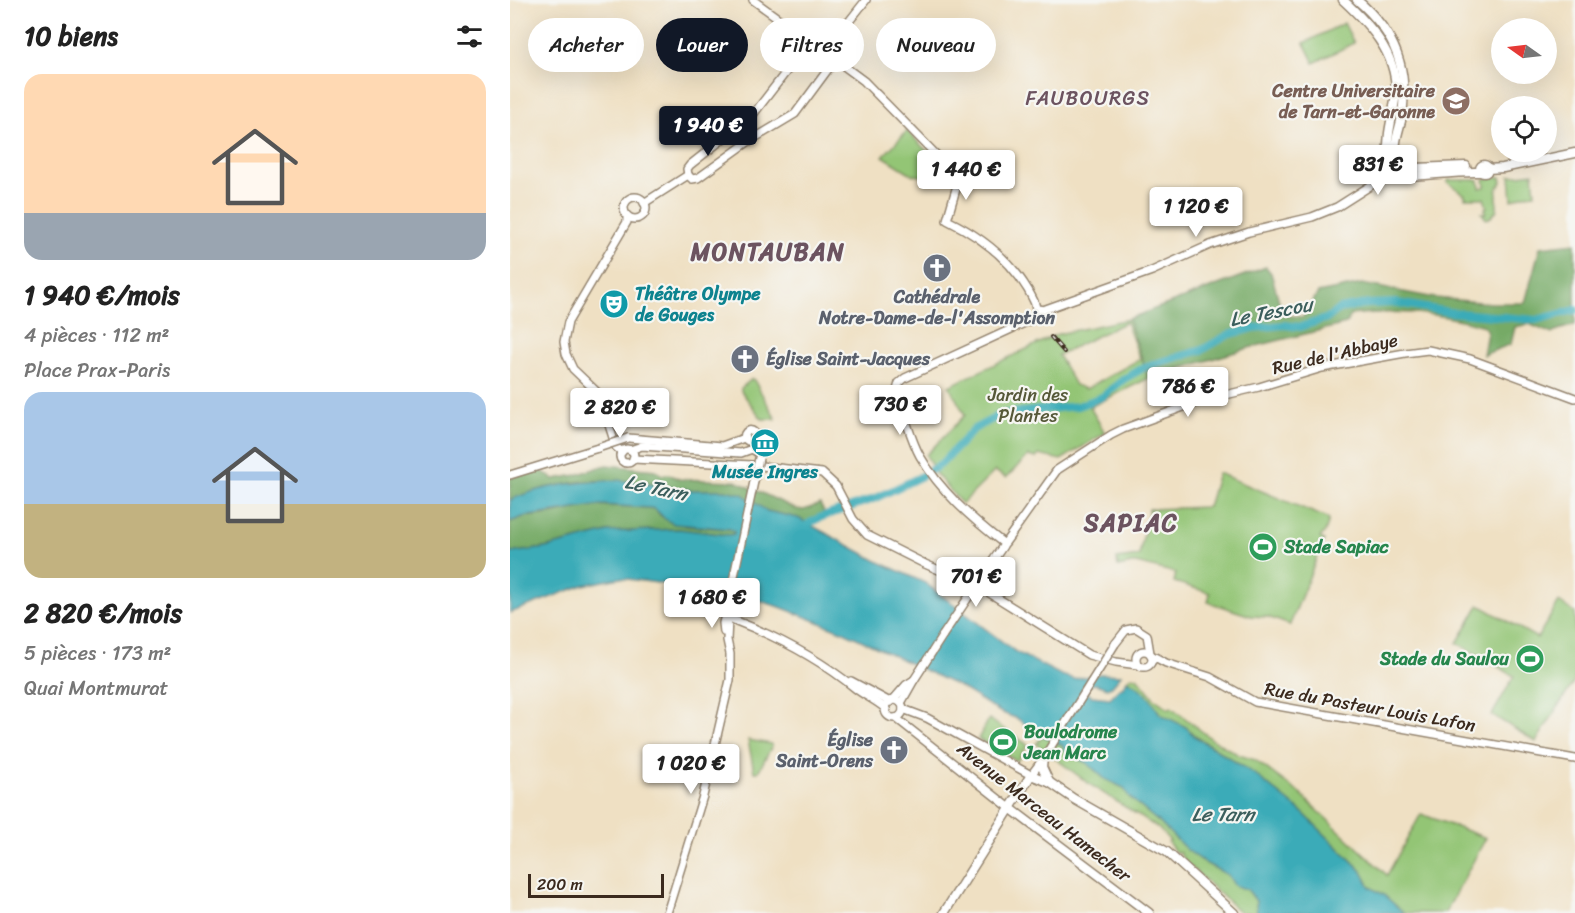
<!DOCTYPE html>
<html lang="fr">
<head>
<meta charset="utf-8">
<style>
	body { margin:0; font-family:Sriracha,sans-serif; background:#f2f2f2; color:#222; height:100vh; display:flex; flex-direction:column; font-size:22px; white-space:nowrap }
	* { box-sizing:border-box; margin:0 }
	p { font-size:20px; color:#767676 }
	.icon { flex:none; width:33px; height:33px; fill:none; stroke:currentColor; stroke-width:2; stroke-linecap:round; stroke-linejoin:round }
	.map { position:relative; flex:1; overflow:hidden }
	.panel { display:flex; flex-direction:column; background:#fff; width:510px }
	.panel>* { flex:none }
	.top-card { position:absolute; left:18px; top:18px; width:570px; height:54px; display:flex; gap:12px }
	.needle { width:39px; rotate:284deg }
	.controls { position:absolute; left:981px; top:18px; display:grid; gap:12px }
	.controls a { display:grid; place-items:center; width:66px; height:66px; border-radius:50%; background:#fff; box-shadow:0 6px 24px #0002; font-size:30px }
	.scale { position:absolute; left:18px; bottom:15px; width:136px; box-sizing:border-box; padding-left:6px; border:3px solid #3b2a1e; border-top:0; font-size:16px; line-height:21px; white-space:nowrap; color:#3b2a1e; -webkit-text-stroke:4px #f6f6f2; paint-order:stroke }
	.price { position:absolute; translate:-50% -51px; padding:0 14px; border-radius:6px; background:#fff; color:#222; font-size:20px; line-height:39px; filter:drop-shadow(0 2px 3px #0008) }
	.price::after { content:''; position:absolute; left:50%; top:36px; width:18px; height:14px; margin-left:-9px; background:inherit; clip-path:polygon(0 0,100% 0,50% 100%) }
	.price.selected { background:#111827; color:#fff }
	ul { padding:0; list-style:none }
	li { display:grid; align-content:center; gap:12px; height:318px; padding:0 24px }
	li span { display:grid; place-items:center; height:186px; border-radius:18px; color:#555 }
	li>.icon { margin-inline-start:auto }
	span .icon { width:108px; height:108px; fill:#fffc; stroke-width:1 }
	li b { font-size:26px }
	h2 { display:flex; justify-content:space-between; align-items:center; height:72px; padding:0 24px; font-size:26px }
	.pill { padding:0 21px; border-radius:27px; background:#fff; box-shadow:0 6px 24px #0002; font-size:21px; line-height:54px }
	.pill.selected { background:#111827; color:#fff }
	main { display:flex; flex:1; min-height:0 }
	.map>svg:first-child { display:block }
</style>
</head>
<body>
<main>
<section class="panel">
<h2>10 biens<svg class="icon" aria-label="filters" viewBox="0 0 24 24"><path d="M4 7h16M4 17h16"/><circle cx="9" cy="7" r="2"/><circle cx="15" cy="17" r="2"/></svg></h2>
<ul>
<li><span style="background:linear-gradient(#ffd9b3 75%,#9aa5b1 0)"><svg class="icon" aria-label="home" viewBox="0 0 24 24"><path d="M3 11l9-7 9 7M6 9v11h12V9"/></svg></span><div><b>1 940 €/mois</b><p>4 pièces · 112 m²</p><p>Place Prax-Paris</p></div></li>
<li><span style="background:linear-gradient(#a9c7e8 60%,#c2b280 0)"><svg class="icon" aria-label="home" viewBox="0 0 24 24"><path d="M3 11l9-7 9 7M6 9v11h12V9"/></svg></span><div><b>2 820 €/mois</b><p>5 pièces · 173 m²</p><p>Quai Montmurat</p></div></li>
</ul>
</section>
<div class="map">
<svg width="1065" height="913" viewBox="0 0 1065 913">
	<rect width="100%" height="100%" fill="#f6f6f2"/>
	<filter id="ink" filterUnits="userSpaceOnUse"><feTurbulence type="fractalNoise" baseFrequency=".0167" numOctaves="2"/><feDisplacementMap in="SourceGraphic" scale="12" xChannelSelector="R" yChannelSelector="G"/><feConvolveMatrix kernelMatrix="1 2 1 2 8 2 1 2 1" color-interpolation-filters="sRGB"/></filter>
	<filter id="wash" filterUnits="userSpaceOnUse"><feTurbulence type="fractalNoise" baseFrequency=".008" numOctaves="4" result="noise"/><feDisplacementMap in="SourceGraphic" scale="24" xChannelSelector="R" yChannelSelector="G"/><feGaussianBlur stdDeviation="1.35" result="paint"/><feColorMatrix in="noise" values="0 0 0 0 0 0 0 0 0 0 0 0 0 0 0 0 0 1.4 0 .05"/><feComposite in="paint" operator="in"/></filter>
	<g filter="url(#wash)">
		<rect width="100%" height="100%" fill="#efe0c3"/>
		<g fill="#93c575" stroke="#67784a" stroke-width="1.5" fill-rule="evenodd">
			<polygon points="834,23 844,43 804,63 794,43"/>
			<polygon points="397,131 427,161 412,176 403,175 373,156"/>
			<polygon points="1023,173 1025,194 1013,195 1002,200 1000,176"/>
			<polygon points="991,177 992,182 987,189 987,210 981,217 976,219 972,213 976,213 975,208 977,207 974,198 955,198 955,195 937,182 939,180 969,180 970,188 975,187 974,179"/>
			<path d="M 618,319 L 639,378 L 580,407 L 595,433 L 551,460 L 529,455 L 526,458 L 518,456 L 496,478 L 485,471 L 452,504 L 426,474 L 416,455 L 455,415 L 439,386 L 548,334 ZM 616,322 L 630,359 L 576,389 L 565,385 L 548,355 Z"/>
			<polygon points="242,379 244,380 266,419 252,419 231,391 231,388"/>
			<polygon points="708,473 819,519 816,530 810,538 814,540 811,547 780,625 758,617 741,616 698,602 700,593 664,582 666,573 626,563 608,567 607,559 629,556 639,509 698,507"/>
			<polygon points="1049,602 1065,613 1065,680 1026,742 982,715 1004,676 947,643 969,605 1027,638"/>
			<polygon points="621,677 627,677 645,699 659,709 661,707 703,740 729,755 745,760 788,792 877,875 911,814 976,838 935,913 894,913 874,895 860,887 851,870 793,813 743,773 684,735 676,727 650,714 640,698 617,680"/>
			<polygon points="479,719 518,745 507,761 468,739"/>
			<polygon points="533,736 552,745 558,754 577,763 595,779 614,788 619,797 651,824 677,850 697,864 718,875 725,885 738,890 746,901 747,913 731,913 675,862 669,852 666,853 658,842 660,841 648,828 582,786 526,744"/>
			<polygon points="238,740 261,744 262,746 248,772 244,772"/>
		</g>
		<g fill="#76aa66" stroke="#586a42" stroke-width="1.5">
			<path d="M 1065,243 L 1065,325 L 1048,330 L 1042,334 L 1019,324 L 1005,327 L 1001,344 L 973,355 L 977,332 L 974,326 C 926,312 891,310 841,315 L 836,324 L 742,347 L 639,378 L 618,319 L 756,267 L 761,273 L 773,315 L 793,317 L 808,293 L 852,284 L 925,298 L 981,303 L 1015,303 L 1030,247 Z"/>
			<polygon points="96,465 146,470 152,475 159,474 169,479 226,481 286,509 294,510 310,504 314,512 309,518 298,524 287,518 257,511 215,490 180,490 121,481 74,481 35,488 0,500 0,478 29,469 44,479 66,475"/>
			<polygon points="83,505 140,508 145,509 151,516 176,526 220,529 224,531 224,534 218,535 169,529 98,532 35,548 0,553 0,522 13,517 40,514"/>
		</g>
		<path fill="#3babb8" stroke="#3b6a6b" stroke-width="1.5" d="M 108,480 L 180,490 L 215,490 L 232,494 L 257,511 L 288,518 L 369,562 L 415,583 L 506,652 L 551,675 L 564,679 L 590,674 L 611,675 L 602,686 L 597,688 L 585,684 L 574,686 L 572,690 L 582,696 L 600,698 L 611,687 L 612,688 L 617,680 L 626,685 L 640,698 L 650,714 L 676,727 L 684,736 L 743,773 L 793,813 L 851,870 L 860,887 L 874,895 L 894,913 L 747,913 L 746,901 L 738,890 L 724,885 L 718,875 L 697,864 L 677,850 L 651,824 L 619,797 L 614,788 L 595,779 L 577,763 L 557,754 L 552,745 L 533,736 L 527,729 L 514,724 L 508,719 L 490,712 L 450,687 L 334,632 L 270,607 L 223,593 L 110,578 L 73,585 L 0,613 L 0,553 L 35,548 L 98,532 L 169,529 L 218,535 L 224,534 L 224,531 L 220,529 L 164,524 L 156,520 L 145,509 L 140,508 L 91,505 L 13,517 L 0,522 L 0,500 C 35,484 71,482 108,480 Z"/>
		<g fill="none" stroke-linecap="round" stroke-linejoin="round">
			<polyline stroke="#3babb8" stroke-width="8" points="292,532 298,524 309,518 366,498 410,477 431,464 464,429 492,414 568,406 592,397 614,379 637,366 692,350 718,335 744,328 774,325 790,327 818,318 829,309 857,304 887,303 939,312 1026,320 1065,310"/>
		</g>
	</g>
	<g filter="url(#ink)">
		<g fill="none" stroke-linecap="round" stroke-linejoin="round">
			<g stroke="#958570" stroke-width="10">
				<g id="secondary">
					<polyline points="243,0 297,39"/>
					<polygon points="301,37 305,38 327,55 327,61 320,64 296,46 296,41"/>
					<polyline points="318,48 356,0"/>
					<path d="M 327,61 L 354,81 L 448,177 L 448,182 L 437,220 C 470,236 499,258 518,290 C 523,299 527,305 526,314 L 532,315 L 533,310 L 528,309"/>
					<polyline points="178,175 182,179 188,178 238,142 285,114 322,64"/>
					<polyline points="178,175 177,169 180,165 242,116 296,46"/>
					<polyline points="865,181 868,178 874,166"/>
					<circle cx="125" cy="208" r="11"/>
					<polyline points="134,203 178,175"/>
					<polyline points="533,310 642,271 700,245 739,232 802,217 827,207 871,179 880,177"/>
					<circle cx="240" cy="436" r="5.5"/>
					<polyline points="118,438 212,446 234,438"/>
					<circle cx="117" cy="456" r="7"/>
					<polyline points="120,450 132,446 231,453 242,449 249,454"/>
					<polyline points="112,452 106,447 91,400 86,391 63,369 56,354 54,342 58,322 117,222 117,216"/>
					<polyline points="123,459 242,465 312,473 326,486 343,519 357,535 415,564 473,589 579,655 606,662 628,665"/>
					<polyline points="0,475 88,448"/>
					<path d="M 493,543 C 461,518 430,491 410,456 C 402,442 391,406 387,390 L 389,383 L 395,378 L 521,320 L 527,315"/>
					<polyline points="495,543 547,470 601,435 613,429 690,401 749,387 812,368 895,353 918,350 960,359 1065,398"/>
					<polyline points="478,568 493,546"/>
					<path d="M 219,616 L 224,620 C 268,637 308,658 345,688 C 355,696 366,700 376,709"/>
					<polyline points="214,632 213,623 217,607"/>
					<polyline points="605,644 616,630 626,628 637,635 640,653"/>
					<circle cx="634" cy="659" r="8"/>
					<polyline points="641,655 656,663 700,677 745,702 1065,759"/>
					<polyline points="341,681 380,702"/>
					<polyline points="383,700 396,685 404,680"/>
					<circle cx="384" cy="709" r="9"/>
					<polyline points="391,703 404,680 433,635"/>
					<polyline points="393,709 417,718 521,775 533,759"/>
					<polyline points="386,718 500,808"/>
					<polyline points="157,913 193,796 220,680 220,654 217,640 219,599"/>
				</g>
			</g>
			<g stroke="#958570" stroke-width="11">
				<g id="primary">
					<path d="M 833,0 C 859,24 886,52 886,91 C 885,105 881,119 879,133 C 878,142 878,151 876,161"/>
					<path d="M 847,0 C 886,33 900,71 891,121 C 888,133 883,146 887,158"/>
					<circle cx="884" cy="168" r="10"/>
					<circle cx="974" cy="169" r="4"/>
					<polyline points="894,165 906,168 956,166"/>
					<polyline points="978,169 993,168 1065,153"/>
					<path d="M 890,176 C 917,176 944,171 971,172"/>
					<polyline points="533,759 532,767 539,782"/>
					<polyline points="500,808 639,913"/>
					<polyline points="434,913 521,775 539,782 564,799 657,852 724,913"/>
				</g>
			</g>
			<use href="#secondary" stroke="#fff" stroke-width="7"/>
			<use href="#primary" stroke="#fff" stroke-width="8"/>
			<g stroke="#3b2a1e" stroke-width="4">
				<polyline id="rail" points="541,337 554,352"/>
			</g>
			<use href="#rail" stroke="#f6f6f2" stroke-width="1.5" stroke-dasharray="4.5" stroke-linecap="butt"/>
			<g stroke="#958570" stroke-width="10" stroke-linecap="butt">
				<g id="secondary-bridge">
					<polyline points="88,448 118,438"/>
					<polyline points="220,595 249,458"/>
					<polyline points="433,635 478,568"/>
					<polyline points="533,759 605,644"/>
				</g>
			</g>
			<use href="#secondary-bridge" stroke="#fff" stroke-width="7"/>
		</g>
	</g>
	<defs>
		<g id="university-disc" transform="scale(1.5)"><circle r="9.5" fill="#8d6e63" stroke="#f6f6f2"/><path d="M0-5L7-2L0 1L-7-2ZM-4 1L0 2.5L4 1V4Q0 6-4 4Z" fill="#fff"/></g>
		<g id="church-disc" transform="scale(1.5)"><circle r="9.5" fill="#6b7280" stroke="#f6f6f2"/><path d="M-1.2-6h2.4v3.5h3.3v2.4h-3.3V6h-2.4V-.1h-3.3v-2.4h3.3Z" fill="#fff"/></g>
		<g id="theatre-disc" transform="scale(1.5)"><circle r="9.5" fill="#0f9aa8" stroke="#f6f6f2"/><path d="M-5-5.5Q0-4 5-5.5V0Q5 5 0 6Q-5 5-5 0ZM-3.3-2.5H-1v1.5H-3.3ZM1-2.5H3.3v1.5H1ZM-2.8 1Q0 5.5 2.8 1Z" fill="#fff"/></g>
		<g id="museum-disc" transform="scale(1.5)"><circle r="9.5" fill="#0f9aa8" stroke="#f6f6f2"/><path d="M0-6L6-3V-2H-6V-3ZM-5-1h2V3h-2ZM-1-1h2V3h-2ZM3-1h2V3H3ZM-6 4H6V6H-6Z" fill="#fff"/></g>
		<g id="stadium-disc" transform="scale(1.5)"><circle r="9.5" fill="#2e9e5b" stroke="#f6f6f2"/><path d="M0-5a6.5 5 0 1 0 0 10a6.5 5 0 1 0 0-10ZM-3.5-1.8h7v3.6h-7Z" fill="#fff"/></g>
	</defs>
	<g fill-rule="evenodd">
		<use href="#university-disc" x="946" y="101"/>
		<use href="#church-disc" x="427" y="268"/>
		<use href="#theatre-disc" x="104" y="304"/>
		<use href="#church-disc" x="235" y="359"/>
		<use href="#museum-disc" x="255" y="443"/>
		<use href="#stadium-disc" x="753" y="547"/>
		<use href="#stadium-disc" x="1020" y="659"/>
		<use href="#stadium-disc" x="493" y="742"/>
		<use href="#church-disc" x="384" y="750"/>
	</g>
	<g text-anchor="middle" dominant-baseline="central" stroke-width="4.5" stroke-linejoin="round" paint-order="stroke">
		<g font-size="18" font-weight="bold" fill="#785e54" stroke="#f6f6f2" text-anchor="end">
			<text x="925" y="91">Centre Universitaire<tspan x="925" dy="21">de Tarn-et-Garonne</tspan></text>
		</g>
		<g font-size="18" font-weight="bold" fill="#0d838f" stroke="#f6f6f2" text-anchor="start">
			<text x="125" y="294">Théâtre Olympe<tspan x="125" dy="21">de Gouges</tspan></text>
			<text x="255" y="472" text-anchor="middle">Musée Ingres</text>
		</g>
		<g font-size="18" font-weight="bold" fill="#5b616d" stroke="#f6f6f2">
			<text x="427" y="297">Cathédrale<tspan x="427" dy="21">Notre-Dame-de-l'Assomption</tspan></text>
			<text x="256" y="359" text-anchor="start">Église Saint-Jacques</text>
			<text x="363" y="740" text-anchor="end">Église<tspan x="363" dy="21">Saint-Orens</tspan></text>
		</g>
		<g font-size="18" fill="#3b2a1e" stroke="#f6f6f2">
			<text transform="translate(825 354) rotate(-13)">Rue de l'Abbaye</text>
			<text transform="translate(860 707) rotate(10)">Rue du Pasteur Louis Lafon</text>
			<text transform="translate(534 812) rotate(38)">Avenue Marceau Hamecher</text>
		</g>
		<g font-size="18" fill="#555838" stroke="#f6f6f2">
			<text x="518" y="395">Jardin des<tspan x="518" dy="21">Plantes</tspan></text>
		</g>
		<g font-size="18" font-weight="bold" fill="#27864d" stroke="#f6f6f2" text-anchor="start">
			<text x="774" y="547">Stade Sapiac</text>
			<text x="999" y="659" text-anchor="end">Stade du Saulou</text>
			<text x="514" y="732">Boulodrome<tspan x="514" dy="21">Jean Marc</tspan></text>
		</g>
		<g font-size="20" letter-spacing="1.5" fill="#6c5360" stroke="#f6f6f2">
			<text x="578" y="98">FAUBOURGS</text>
		</g>
		<g font-size="20" font-style="italic" fill="#3b5e5c" stroke="#f6f6f2">
			<text transform="translate(761 312) rotate(-11)">Le Tescou</text>
			<text transform="translate(146 488) rotate(12)">Le Tarn</text>
			<text x="713" y="814">Le Tarn</text>
		</g>
		<g font-size="24" font-weight="bold" letter-spacing="1.5" fill="#6c5360" stroke="#f6f6f2">
			<text x="258" y="252">MONTAUBAN</text>
			<text x="621" y="523">SAPIAC</text>
		</g>
	</g>
</svg>
<div class="controls">
<a><svg class="needle" viewBox="-14 -14 28 28"><path d="M0-13l5 13h-10z" fill="#e53935"/><path d="M0 13l5-13h-10z" fill="#767676"/></svg></a>
<a><svg class="icon" aria-label="locate" viewBox="0 0 24 24"><circle cx="12" cy="12" r="6"/><path d="M12 2v4M12 18v4M2 12h4M18 12h4"/></svg></a>
</div>
<div class="scale">200 m</div>
<b class="price selected" style="left:198px;top:157px">1 940 €</b>
<b class="price" style="left:868px;top:196px">831 €</b>
<b class="price" style="left:456px;top:201px">1 440 €</b>
<b class="price" style="left:686px;top:238px">1 120 €</b>
<b class="price" style="left:678px;top:418px">786 €</b>
<b class="price" style="left:390px;top:436px">730 €</b>
<b class="price" style="left:110px;top:439px">2 820 €</b>
<b class="price" style="left:466px;top:608px">701 €</b>
<b class="price" style="left:202px;top:629px">1 680 €</b>
<b class="price" style="left:181px;top:795px">1 020 €</b>
<div class="top-card">
<a class="pill">Acheter</a>
<a class="pill selected">Louer</a>
<a class="pill">Filtres</a>
<a class="pill">Nouveau</a>
</div>
</div>
</main>
</body>
</html>
